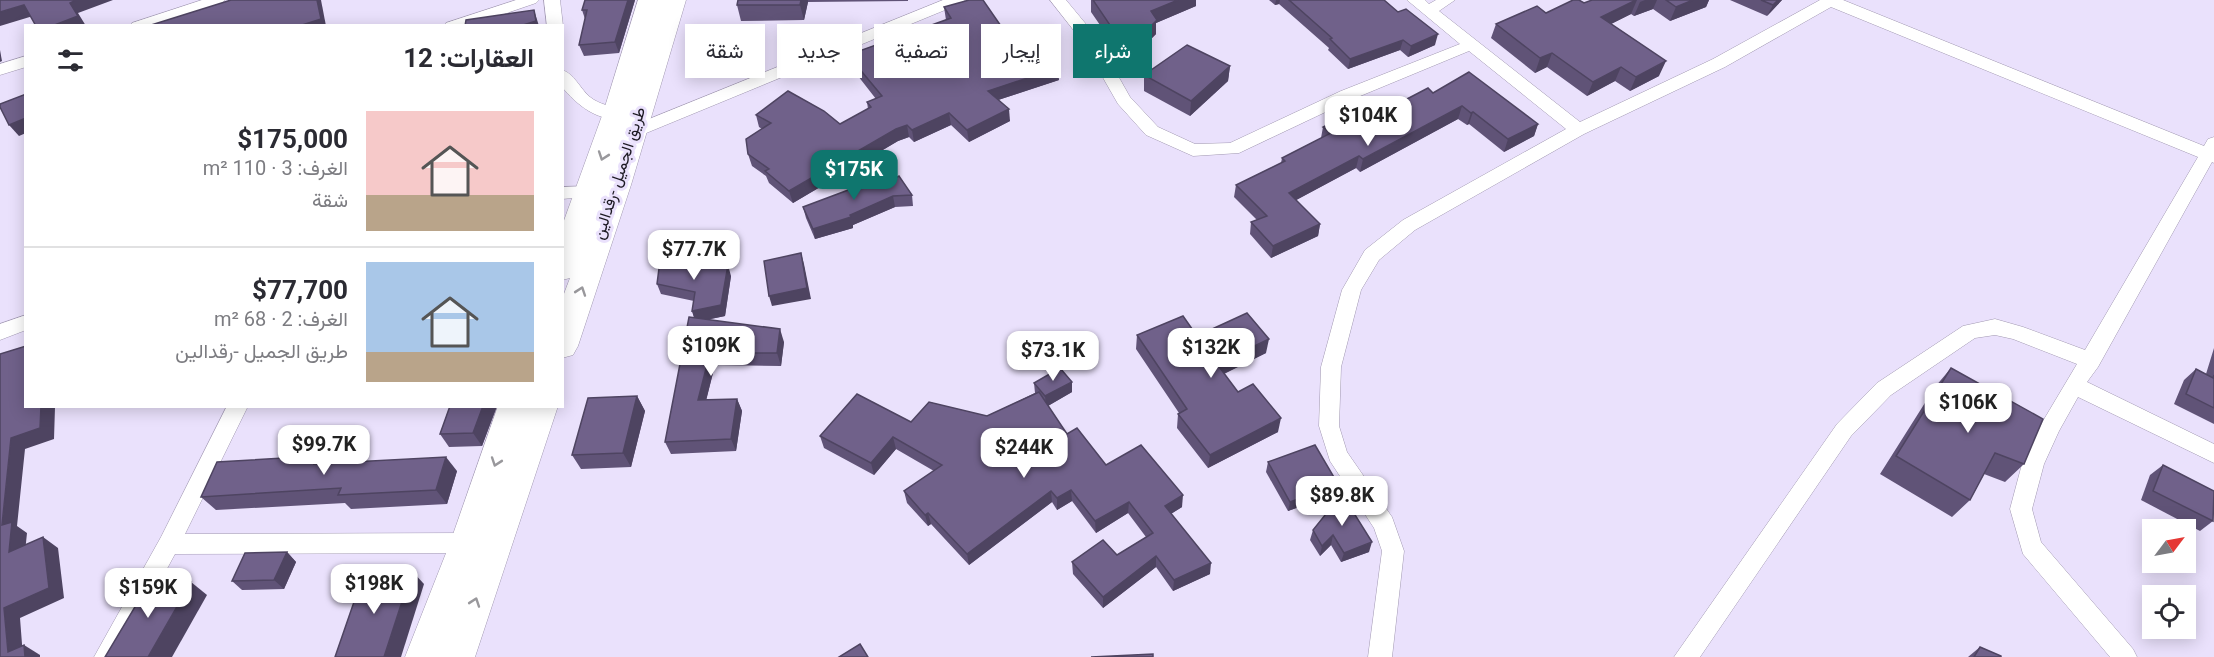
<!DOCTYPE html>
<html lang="ar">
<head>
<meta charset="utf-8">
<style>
	body { margin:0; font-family:Roboto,Vazirmatn,sans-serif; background:#f2f2f3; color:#2b2b33; direction:rtl; height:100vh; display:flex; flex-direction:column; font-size:22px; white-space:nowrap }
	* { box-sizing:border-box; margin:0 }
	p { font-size:20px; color:#7c7c81 }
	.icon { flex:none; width:33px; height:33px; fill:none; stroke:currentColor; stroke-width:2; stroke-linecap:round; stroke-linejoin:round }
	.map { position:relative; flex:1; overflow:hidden; direction:ltr }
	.details { position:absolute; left:24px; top:24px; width:540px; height:384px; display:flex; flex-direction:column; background:#fff; border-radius:0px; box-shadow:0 3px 15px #0003; direction:rtl }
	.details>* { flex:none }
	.banner { position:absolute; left:582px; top:24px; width:570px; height:54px; direction:rtl; display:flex; gap:12px }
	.needle { width:39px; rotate:58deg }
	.controls { position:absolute; left:2142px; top:519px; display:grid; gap:12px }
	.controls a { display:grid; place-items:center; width:54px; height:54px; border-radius:0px; background:#fff; box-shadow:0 3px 15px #0003; font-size:30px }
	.price { position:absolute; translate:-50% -51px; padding:0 14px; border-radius:12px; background:#fff; color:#222; font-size:20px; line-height:39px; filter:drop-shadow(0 2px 3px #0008) }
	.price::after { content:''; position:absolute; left:50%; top:36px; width:18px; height:14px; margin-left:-9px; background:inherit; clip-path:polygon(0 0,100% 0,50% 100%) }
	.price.current { background:#0f766e; color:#fff }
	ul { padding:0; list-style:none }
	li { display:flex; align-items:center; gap:18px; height:150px; padding:0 30px }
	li+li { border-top:2px solid #e1e1e2 }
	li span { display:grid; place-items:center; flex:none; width:168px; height:120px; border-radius:0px; color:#555 }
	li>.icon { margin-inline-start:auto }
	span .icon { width:72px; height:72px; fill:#fffc; stroke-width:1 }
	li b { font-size:26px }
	h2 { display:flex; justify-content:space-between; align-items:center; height:72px; padding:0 30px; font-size:26px }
	.pill { padding:0 21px; border-radius:0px; background:#fff; box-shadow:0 3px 15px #0003; font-size:21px; line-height:54px }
	.pill.current { background:#0f766e; color:#fff }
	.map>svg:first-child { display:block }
</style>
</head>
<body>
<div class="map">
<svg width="2214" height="657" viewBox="0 0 2214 657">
	<rect width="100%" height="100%" fill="#eae1fc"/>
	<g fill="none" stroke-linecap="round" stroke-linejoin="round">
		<g stroke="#a198b1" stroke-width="1">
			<g id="minor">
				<polygon points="202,0 225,0 222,3 155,26 131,26 132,23"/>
				<polygon points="516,0 539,0 536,3 469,26 445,26 446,23"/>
				<polygon points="544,0 560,0 563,26 547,26"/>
				<polygon points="943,0 965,0 962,3 639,136 627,136 625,132 627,128"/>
				<polygon points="1050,0 1066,0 1095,35 1130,97 1158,127 1195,144 1230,143 1341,91 1460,44 1407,0 1425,0 1429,4 1436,0 1455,0 1439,11 1580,122 1713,59 1820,0 1843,0 2204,146 2208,139 2214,137 2214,163 2212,162 2098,367 2087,382 2214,444 2214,463 2078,397 2059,431 2044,464 2032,509 2041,542 2133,649 2137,657 2110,657 2023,554 2010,509 2022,464 2043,421 2077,364 2013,339 1995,335 1975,338 1891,395 1851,436 1700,657 1674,657 1837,424 1877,383 1963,326 1995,319 2023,327 2085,350 2198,157 1831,7 1725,67 1584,134 1415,230 1379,260 1361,290 1341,367 1339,426 1347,452 1392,517 1404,551 1392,657 1368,657 1382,551 1374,528 1330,461 1319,426 1321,367 1342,290 1365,250 1403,220 1566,129 1469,51 1353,99 1239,153 1193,156 1146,135 1118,104 1082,41"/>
				<polygon points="26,56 26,67 0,75 0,64"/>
				<path d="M 562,70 C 574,73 581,90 590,97 C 600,105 611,106 623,109 L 625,113 L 623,117 C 599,124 576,104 562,87 Z"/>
				<polygon points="590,186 596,188 599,192 596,196 562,199 562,187"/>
				<polygon points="26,315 26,330 0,340 0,324"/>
				<polygon points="227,406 248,406 185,534 468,533 476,536 479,543 476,550 468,553 175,554 119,657 94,657 161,537"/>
			</g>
		</g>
		<g stroke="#a198b1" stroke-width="1">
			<g id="primary">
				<polygon points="638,0 686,0 631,185 578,346 573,355 562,358 562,299 570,278 562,280 562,226 603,113"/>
				<polygon points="498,406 558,406 475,657 405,657 450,543"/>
			</g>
		</g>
		<use href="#minor" fill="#fff" fill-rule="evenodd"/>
		<use href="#primary" fill="#fff" fill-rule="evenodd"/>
	</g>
	<g fill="#605377">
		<polygon points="635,0 619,53 584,56 579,45 585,19 582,10"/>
		<polygon points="738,0 908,0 908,1 808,2 804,20 741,21 737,5"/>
		<polygon points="1091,0 1196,0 1196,6 1156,23 1156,34 1148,42 1118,51 1091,12"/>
		<polygon points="1269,0 1384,0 1435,45 1408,57 1400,50 1348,69 1328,50 1329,48 1279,4 1275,5"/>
		<polygon points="1592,0 1709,0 1706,7 1670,21 1653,9 1634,16 1631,14 1611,24 1659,76 1630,91 1615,81 1587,96 1547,67 1535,73 1491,38 1496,24 1546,13 1584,3"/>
		<polygon points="1730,0 1782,0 1767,16"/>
		<polygon points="944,7 1012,42 1059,80 998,100 1010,121 969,142 951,125 914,142 909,137 898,141 793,203 769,183 766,176 752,166 748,154 762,129 759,127 756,115 840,124 868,109 867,102 876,99 851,67 848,55 946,20"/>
		<polygon points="1230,66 1228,81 1190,116 1144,91 1144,75"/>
		<polygon points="1433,93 1538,124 1534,136 1504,152 1469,124 1467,125 1458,119 1360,172 1356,168 1296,200 1320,224 1318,236 1271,258 1250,234 1251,222 1257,220 1234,197 1236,185 1281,163 1282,158 1321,138 1323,127 1384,111"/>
		<polygon points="894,179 912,195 913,206 895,207 853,225 853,228 815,239 806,218 803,207"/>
		<polygon points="687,267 731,276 725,316 706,320 784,342 781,366 715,365 706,400 737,399 742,411 736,451 671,454 665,442 694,318 692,311 694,301 661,294 657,284"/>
		<polygon points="1137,335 1197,336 1266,353 1224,374 1238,392 1278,432 1208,468 1177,428 1178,414 1179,413 1136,349"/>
		<polygon points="2214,348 2214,424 2174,404 2184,380 2196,369 2206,374"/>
		<polygon points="1951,368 2024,464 2005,482 1984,474 1970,500 1952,517 1880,474 1935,387"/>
		<polygon points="1072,382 1072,392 1048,406 1067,434 1106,465 1182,507 1171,514 1210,574 1173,591 1156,567 1103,608 1073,574 1072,562 1117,555 1146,537 1128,513 1096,533 1072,501 1057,510 1052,502 969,565 931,524 928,526 907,503 904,491 934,471 896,449 874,475 824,448 820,436 911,422 987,416 1035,393 1034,383"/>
		<polygon points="637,396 645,411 631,467 581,469 572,455"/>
		<polygon points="450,406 497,406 482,446 449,447 440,434"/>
		<polygon points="317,456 324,464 457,471 447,504 351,509 345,503 216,510 201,497"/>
		<polygon points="1268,462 1335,494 1288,511 1266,472"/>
		<polygon points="2163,465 2213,521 2200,531 2141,500 2150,475"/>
		<polygon points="1342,494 1369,552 1341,562 1331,545 1320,556 1310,540 1313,530"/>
		<polygon points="287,552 296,562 284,589 242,590 232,581"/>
		<polygon points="1980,647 2001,657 1968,657"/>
	</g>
	<g fill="#4e4461">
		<polygon points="76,0 113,0 78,13 86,26 52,26 70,3"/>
		<polygon points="317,0 321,0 326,26 299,26"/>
		<polygon points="628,0 635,0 619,53 615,42"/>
		<polygon points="801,0 808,0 808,2 804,20 800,5"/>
		<polygon points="1178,0 1196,0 1196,6 1156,23 1156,34 1148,42 1118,51 1118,37 1151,11"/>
		<polygon points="1276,0 1280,0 1279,4 1275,5"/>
		<polygon points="1636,0 1637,0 1631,14 1595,32 1601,17"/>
		<polygon points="1645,0 1657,0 1653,9 1634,16 1640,2"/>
		<polygon points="1693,0 1709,0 1706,7 1670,21 1676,7"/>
		<polygon points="1778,0 1782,0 1767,16 1773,5"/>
		<polygon points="24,5 33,16 0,26 0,12"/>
		<polygon points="534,10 539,26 520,26"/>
		<polygon points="1438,34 1435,45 1408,57 1411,46"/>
		<polygon points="1403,40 1400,50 1348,69 1350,59"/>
		<polygon points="0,50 2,61 0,62"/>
		<polygon points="1552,53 1547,67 1535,73 1540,58"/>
		<polygon points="1666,61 1659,76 1630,91 1636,77"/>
		<polygon points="1230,66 1228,81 1190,116 1191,101"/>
		<polygon points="1621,67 1615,81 1587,96 1593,82"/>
		<polygon points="1058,68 1059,80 989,103 988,91"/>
		<polygon points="1462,106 1458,119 1360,172 1363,159"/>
		<polygon points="1009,109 1010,121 969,142 967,130"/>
		<polygon points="1473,112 1469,124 1467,125 1471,113"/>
		<polygon points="949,113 951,125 914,142 912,130"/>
		<polygon points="26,118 26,133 19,136 9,125"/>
		<polygon points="1538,124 1534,136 1504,152 1508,139"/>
		<polygon points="907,125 909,137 898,141 793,203 789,191 896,129"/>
		<polygon points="1359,156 1356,168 1287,205 1289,193"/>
		<polygon points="893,196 895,207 853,225 853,228 815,239 813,229 850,215"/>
		<polygon points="1320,224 1318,236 1271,258 1273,246"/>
		<polygon points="801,253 804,264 811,299 772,306 769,296"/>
		<polygon points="684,259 688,270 681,268"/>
		<polygon points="728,265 731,276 725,316 696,322 692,311"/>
		<polygon points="780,329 784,342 781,366 777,353"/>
		<polygon points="1269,339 1266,353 1215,378 1217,364"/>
		<polygon points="710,353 715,365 703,413 698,400"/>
		<polygon points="1072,382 1072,392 1046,407 1045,396"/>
		<polygon points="637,396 645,411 631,467 623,453"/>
		<polygon points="737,399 742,411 736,451 731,439"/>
		<polygon points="41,406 54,406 55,407 54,439 25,449 17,526 27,533 24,562 9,552 2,525 11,438"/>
		<polygon points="483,406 497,406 482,446 473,433"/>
		<polygon points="1281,418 1278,432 1208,468 1210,455"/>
		<polygon points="893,437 896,449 874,475 871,463"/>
		<polygon points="317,456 330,471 314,464"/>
		<polygon points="446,457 457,471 447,504 436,490"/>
		<polygon points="1338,484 1335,494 1288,511 1290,502"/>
		<polygon points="1071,490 1072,501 1057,510 1057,498"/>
		<polygon points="1051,491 1052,502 969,565 967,554"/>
		<polygon points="1183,495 1182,507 1164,518 1165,506"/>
		<polygon points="1129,502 1128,513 1096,533 1095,521"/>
		<polygon points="928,513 931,524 928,526 925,515"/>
		<polygon points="1333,535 1331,545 1320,556 1322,546"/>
		<polygon points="43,537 58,548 64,598 20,618 23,657 8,652 4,608"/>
		<polygon points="1372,542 1369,552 1341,562 1344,553"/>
		<polygon points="287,552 296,562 284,589 274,580"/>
		<polygon points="1156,556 1156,567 1103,608 1103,597"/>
		<polygon points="1211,563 1210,574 1173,591 1174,580"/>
		<polygon points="412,571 424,584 401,657 384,657"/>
		<polygon points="191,582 207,595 172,657 148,657"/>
		<polygon points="24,645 40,655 40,657 25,657"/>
	</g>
	<g fill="#70618a" stroke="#4e4461" stroke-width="1.5">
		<polygon points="0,0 76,0 70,3 78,16 52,26 36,26 24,5 0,12"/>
		<polygon points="231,0 317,0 321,19 299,26 148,26"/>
		<polygon points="585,0 628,0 615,42 579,45 587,10 582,10"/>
		<polygon points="738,0 801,0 800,5 737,5"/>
		<polygon points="969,0 983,0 1012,42 1034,35 1058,68 988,91 1009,109 967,130 949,113 912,130 907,125 896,129 789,191 765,171 769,169 748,154 746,139 771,123 756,115 788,91 824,111 840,124 871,107 867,102 882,96 848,55 951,18 944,7"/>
		<polygon points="1093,0 1178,0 1151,11 1157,20 1149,28 1118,37"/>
		<polygon points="1289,0 1384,0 1398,12 1406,9 1438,34 1411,46 1403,40 1350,59 1330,39 1332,38"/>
		<polygon points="1573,0 1579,0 1584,3 1592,0 1636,0 1601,17 1666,61 1636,77 1621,67 1593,82 1552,53 1540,58 1496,24 1537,6 1546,13"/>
		<polygon points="1666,0 1693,0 1676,7"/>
		<polygon points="1761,0 1778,0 1773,5"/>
		<polygon points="534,10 536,21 520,26 465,26 466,20"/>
		<polygon points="1187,45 1230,66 1191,101 1144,75"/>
		<polygon points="1469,72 1538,124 1508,139 1473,112 1471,113 1462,106 1363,159 1359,156 1289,193 1320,224 1273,246 1251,222 1267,216 1236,185 1285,161 1282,158 1331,133 1323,127 1372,101 1384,111 1428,88 1433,93"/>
		<polygon points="26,94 26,118 9,125 0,107 0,104"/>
		<polygon points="891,174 894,179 899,176 912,195 893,196 850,215 851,217 813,229 803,207"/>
		<polygon points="661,253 684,259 681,268 728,265 721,305 692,311 695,292 657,284"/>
		<polygon points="801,253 807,288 769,296 764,261"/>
		<polygon points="1247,313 1269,339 1217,364 1238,392 1253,384 1281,418 1210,455 1178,414 1187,409 1137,335 1183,316 1197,336"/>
		<polygon points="689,317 780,329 777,353 710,353 698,400 737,399 731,439 665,442"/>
		<polygon points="26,346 26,406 41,406 40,428 11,438 2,525 12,522 9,552 43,537 49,588 4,608 8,652 24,645 25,657 0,657 0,354"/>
		<polygon points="1060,368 1072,382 1045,396 1034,383"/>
		<polygon points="1951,368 2043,419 2024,464 1995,453 1970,500 1896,456"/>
		<polygon points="2196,369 2213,378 2214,375 2214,408 2186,394"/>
		<polygon points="1039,392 1067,434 1077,428 1106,465 1141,445 1183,495 1165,506 1211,563 1174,580 1156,556 1103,597 1072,562 1103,540 1117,555 1153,533 1129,502 1095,521 1071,490 1057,498 1051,491 967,554 928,513 925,515 904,491 942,465 893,437 871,463 820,436 857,394 911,422 929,402 987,416"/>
		<polygon points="637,396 623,453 572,455 588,398"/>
		<polygon points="450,406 483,406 473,433 440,434"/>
		<polygon points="1315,445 1338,484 1290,502 1268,462"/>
		<polygon points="317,456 314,464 446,457 436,490 338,495 341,488 201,497 217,462"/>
		<polygon points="2163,465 2214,491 2213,521 2153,491"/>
		<polygon points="1342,494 1372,542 1344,553 1333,535 1322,546 1313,530"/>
		<polygon points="287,552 274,580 232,581 245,553"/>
		<polygon points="412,571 384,657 335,657 364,573"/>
		<polygon points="151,580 191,582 148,657 105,657"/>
		<polygon points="860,644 868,657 839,657"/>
		<polygon points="1980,647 2001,656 2001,657 1974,657"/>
		<polygon points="1153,654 1153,657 1091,657"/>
	</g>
	<defs><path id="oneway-chevron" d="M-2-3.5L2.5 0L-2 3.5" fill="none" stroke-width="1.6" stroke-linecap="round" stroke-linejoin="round" transform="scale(1.5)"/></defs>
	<g stroke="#99989c">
		<use href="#oneway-chevron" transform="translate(603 156) rotate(109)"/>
		<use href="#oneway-chevron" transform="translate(581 291) rotate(-71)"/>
		<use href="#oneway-chevron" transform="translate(496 462) rotate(109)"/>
		<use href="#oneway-chevron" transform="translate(475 602) rotate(-71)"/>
	</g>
	<g text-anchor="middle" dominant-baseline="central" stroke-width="6" stroke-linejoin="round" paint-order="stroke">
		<g font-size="16" fill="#1c1922" stroke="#eae1fc">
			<text transform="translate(619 173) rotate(-72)">طريق الجميل -رقدالين</text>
		</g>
	</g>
</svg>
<div class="controls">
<a><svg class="needle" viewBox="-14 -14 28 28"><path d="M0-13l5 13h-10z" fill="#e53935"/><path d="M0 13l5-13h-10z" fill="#7c7c81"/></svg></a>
<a><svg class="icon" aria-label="locate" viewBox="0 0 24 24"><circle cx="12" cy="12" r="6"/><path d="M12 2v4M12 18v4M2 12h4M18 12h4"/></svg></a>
</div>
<b class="price" style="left:1368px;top:147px">$104K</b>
<b class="price current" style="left:854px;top:201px">$175K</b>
<b class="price" style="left:694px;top:281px">$77.7K</b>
<b class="price" style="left:711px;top:377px">$109K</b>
<b class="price" style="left:1211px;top:379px">$132K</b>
<b class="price" style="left:1053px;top:382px">$73.1K</b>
<b class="price" style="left:1968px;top:434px">$106K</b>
<b class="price" style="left:324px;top:476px">$99.7K</b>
<b class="price" style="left:1024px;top:479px">$244K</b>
<b class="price" style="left:1342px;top:527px">$89.8K</b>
<b class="price" style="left:374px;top:615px">$198K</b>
<b class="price" style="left:148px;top:619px">$159K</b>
<div class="banner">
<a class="pill current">شراء</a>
<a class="pill">إيجار</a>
<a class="pill">تصفية</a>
<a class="pill">جديد</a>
<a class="pill">شقة</a>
</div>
<section class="details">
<h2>العقارات: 12<svg class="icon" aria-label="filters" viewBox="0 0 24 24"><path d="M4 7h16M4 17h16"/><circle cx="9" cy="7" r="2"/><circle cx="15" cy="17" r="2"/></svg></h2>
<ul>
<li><span style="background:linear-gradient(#f6c9c9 70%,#b9a48a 0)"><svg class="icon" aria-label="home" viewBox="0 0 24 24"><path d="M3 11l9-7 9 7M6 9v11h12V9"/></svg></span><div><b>$175,000</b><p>الغرف: 3 · 110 m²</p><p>شقة</p></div></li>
<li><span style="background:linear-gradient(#a9c7e8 75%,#b9a48a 0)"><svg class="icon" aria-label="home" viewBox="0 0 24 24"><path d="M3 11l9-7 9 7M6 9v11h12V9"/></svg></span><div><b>$77,700</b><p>الغرف: 2 · 68 m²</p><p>طريق الجميل -رقدالين</p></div></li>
</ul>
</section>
</div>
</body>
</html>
